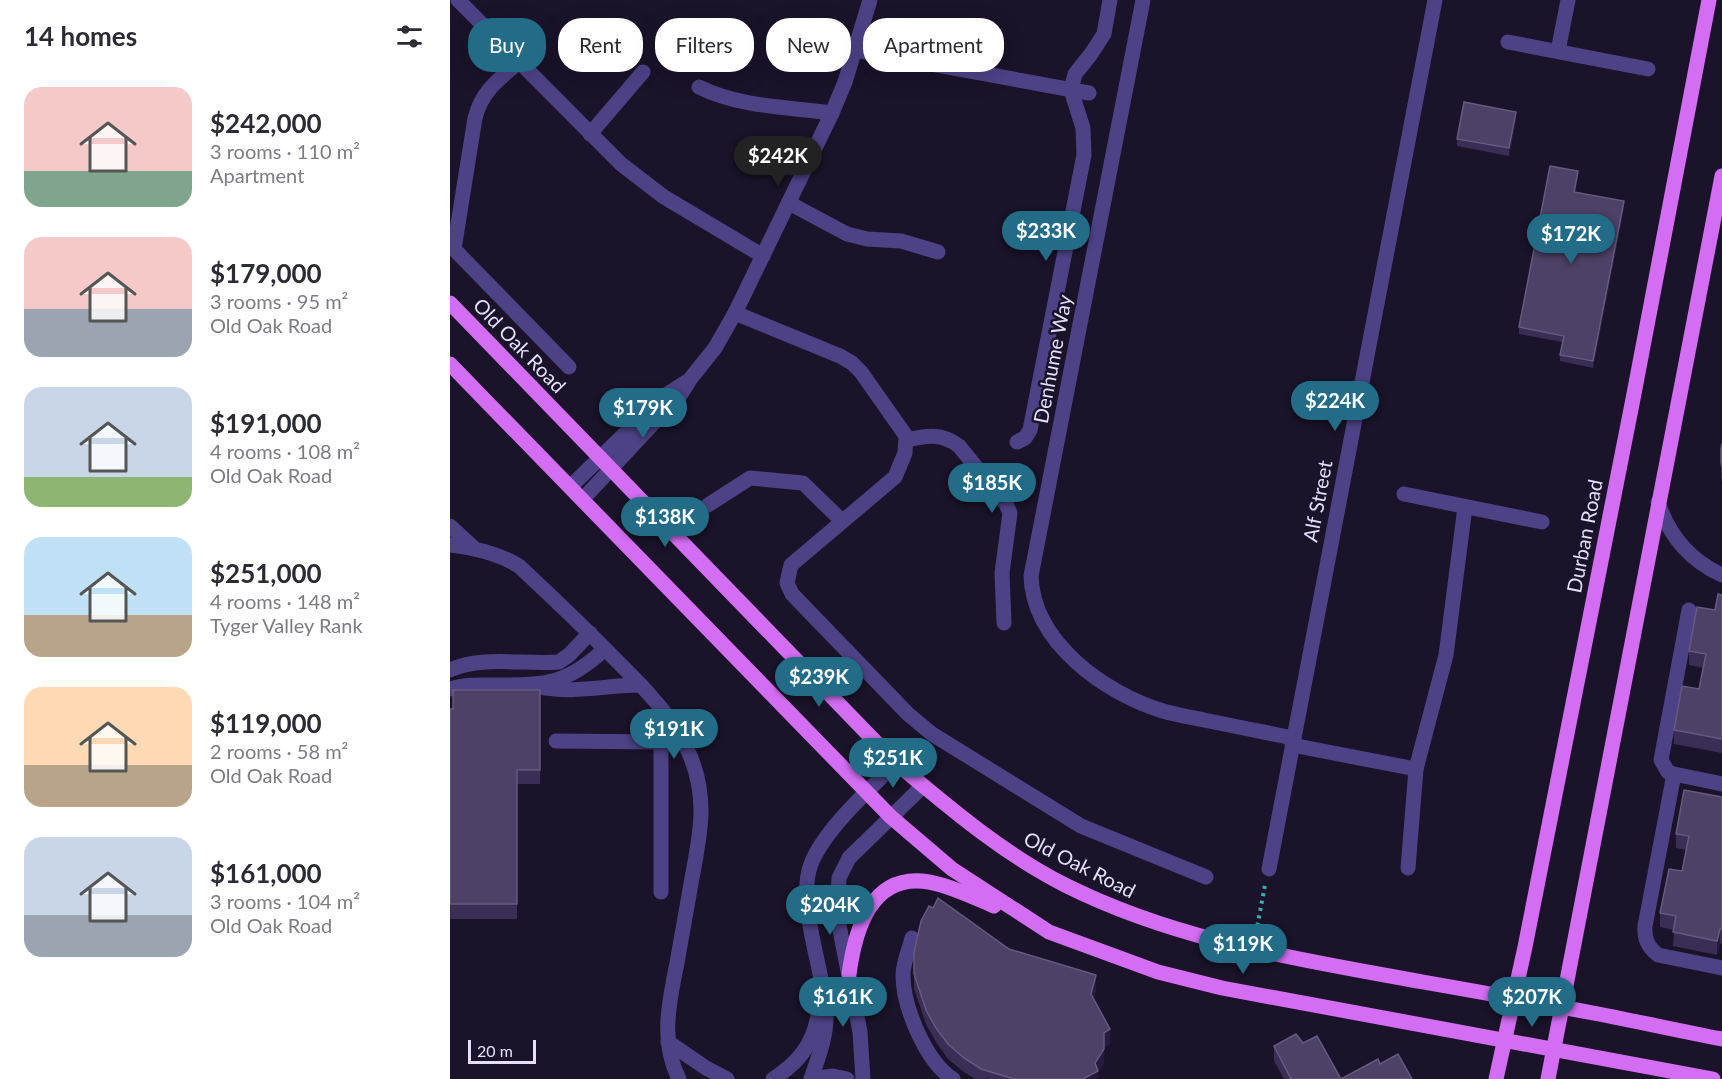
<!DOCTYPE html>
<html lang="en">
<head>
<meta charset="utf-8">
<style>
	body { margin:0; font-family:Lato,sans-serif; background:#f2f2f3; color:#2b2b33; height:100vh; display:flex; flex-direction:column; font-size:22px; white-space:nowrap }
	* { box-sizing:border-box; margin:0 }
	p { font-size:20px; color:#7c7c81 }
	.icon { flex:none; width:33px; height:33px; fill:none; stroke:currentColor; stroke-width:2; stroke-linecap:round; stroke-linejoin:round }
	.map { position:relative; flex:1; overflow:hidden }
	.panel { display:flex; flex-direction:column; background:#fff; width:450px }
	.panel>* { flex:none }
	.banner { position:absolute; left:18px; top:18px; width:570px; height:54px; display:flex; gap:12px }
	.scale { position:absolute; left:18px; bottom:15px; width:68px; box-sizing:border-box; padding-left:6px; border:3px solid #e6defc; border-top:0; font-size:16px; line-height:21px; white-space:nowrap; color:#e6defc; -webkit-text-stroke:4px #1a1329; paint-order:stroke }
	.price { position:absolute; translate:-50% -51px; padding:0 14px; border-radius:21px; background:#236c87; color:#fff; font-size:20px; line-height:39px; filter:drop-shadow(0 2px 3px #0008) }
	.price::after { content:''; position:absolute; left:50%; top:36px; width:18px; height:14px; margin-left:-9px; background:inherit; clip-path:polygon(0 0,100% 0,50% 100%) }
	.price.current { background:#222; color:#fff }
	ul { padding:0; list-style:none }
	li { display:flex; align-items:center; gap:18px; height:150px; padding:0 24px }
	li span { display:grid; place-items:center; flex:none; width:168px; height:120px; border-radius:18px; color:#555 }
	li>.icon { margin-inline-start:auto }
	span .icon { width:72px; height:72px; fill:#fffc; stroke-width:1 }
	li b { font-size:26px }
	h2 { display:flex; justify-content:space-between; align-items:center; height:72px; padding:0 24px; font-size:26px }
	.chip { padding:0 21px; border-radius:24px; background:#fff; box-shadow:0 6px 24px #0002; font-size:21px; line-height:54px }
	.chip.current { background:#236c87; color:#fff }
	main { display:flex; flex:1; min-height:0 }
	.map>svg:first-child { display:block }
</style>
</head>
<body>
<main>
<section class="panel">
<h2>14 homes<svg class="icon" aria-label="filters" viewBox="0 0 24 24"><path d="M4 7h16M4 17h16"/><circle cx="9" cy="7" r="2"/><circle cx="15" cy="17" r="2"/></svg></h2>
<ul>
<li><span style="background:linear-gradient(#f6c9c9 70%,#7fa58c 0)"><svg class="icon" aria-label="home" viewBox="0 0 24 24"><path d="M3 11l9-7 9 7M6 9v11h12V9"/></svg></span><div><b>$242,000</b><p>3 rooms · 110 m²</p><p>Apartment</p></div></li>
<li><span style="background:linear-gradient(#f6c9c9 60%,#9aa5b1 0)"><svg class="icon" aria-label="home" viewBox="0 0 24 24"><path d="M3 11l9-7 9 7M6 9v11h12V9"/></svg></span><div><b>$179,000</b><p>3 rooms · 95 m²</p><p>Old Oak Road</p></div></li>
<li><span style="background:linear-gradient(#c9d6e8 75%,#8fb573 0)"><svg class="icon" aria-label="home" viewBox="0 0 24 24"><path d="M3 11l9-7 9 7M6 9v11h12V9"/></svg></span><div><b>$191,000</b><p>4 rooms · 108 m²</p><p>Old Oak Road</p></div></li>
<li><span style="background:linear-gradient(#bfe0f5 65%,#b9a48a 0)"><svg class="icon" aria-label="home" viewBox="0 0 24 24"><path d="M3 11l9-7 9 7M6 9v11h12V9"/></svg></span><div><b>$251,000</b><p>4 rooms · 148 m²</p><p>Tyger Valley Rank</p></div></li>
<li><span style="background:linear-gradient(#ffd9b3 65%,#b9a48a 0)"><svg class="icon" aria-label="home" viewBox="0 0 24 24"><path d="M3 11l9-7 9 7M6 9v11h12V9"/></svg></span><div><b>$119,000</b><p>2 rooms · 58 m²</p><p>Old Oak Road</p></div></li>
<li><span style="background:linear-gradient(#c9d6e8 65%,#9aa5b1 0)"><svg class="icon" aria-label="home" viewBox="0 0 24 24"><path d="M3 11l9-7 9 7M6 9v11h12V9"/></svg></span><div><b>$161,000</b><p>3 rooms · 104 m²</p><p>Old Oak Road</p></div></li>
</ul>
</section>
<div class="map">
<svg width="1272" height="1079" viewBox="0 0 1272 1079">
	<rect width="100%" height="100%" fill="#1a1329"/>
	<g fill="none" stroke-linecap="round" stroke-linejoin="round">
		<polyline stroke="#3babb4" stroke-width="4" stroke-dasharray="3 4.5" stroke-linecap="butt" points="806,933 815,885"/>
		<g stroke="#4d4285" stroke-width="15">
			<polyline points="8,0 171,164 214,197 313,256"/>
			<path d="M 693,0 L 581,576 C 583,642 654,693 713,711 C 726,715 740,717 754,720 C 784,726 813,732 843,738"/>
			<polyline points="1058,42 1198,69"/>
			<polyline points="405,50 639,93"/>
			<polyline points="1108,51 1118,0"/>
			<path d="M 249,87 C 289,107 337,107 382,113"/>
			<polyline points="140,134 193,72"/>
			<polyline points="339,203 397,234 417,239 451,241 488,252"/>
			<polyline points="0,245 119,367"/>
			<path d="M 4,249 L 25,118 C 32,91 48,80 69,62"/>
			<polyline points="285,313 390,356 402,363 411,372 456,436 455,453 445,477 341,565 337,583 342,594 458,714 482,734 631,826 756,877"/>
			<path d="M 457,440 C 477,435 492,433 509,446 L 556,504 L 560,513 L 552,573 L 554,623"/>
			<polyline points="567,442 575,438 580,430 634,155 633,128 621,90 625,74 641,54 654,34 660,0"/>
			<polyline points="120,487 214,396 236,382"/>
			<polyline points="954,494 1092,522"/>
			<polyline points="133,499 212,414 222,408 241,378 265,348 285,313 382,113 395,82 420,0"/>
			<path d="M 1208,502 C 1219,536 1239,560 1272,575"/>
			<polyline points="258,505 300,478 353,483 392,521"/>
			<polyline points="0,526 25,549"/>
			<path d="M 0,545 C 24,548 48,553 69,566 C 101,596 133,626 164,658 C 208,702 251,743 251,811 C 251,833 246,856 242,878 C 237,907 232,935 227,963 C 219,1002 210,1042 229,1079"/>
			<polyline points="1239,610 1211,760 1218,772 1224,774 1272,784"/>
			<path d="M 0,670 C 33,655 74,665 109,662 L 119,655 L 140,633"/>
			<path d="M 89,687 C 124,694 156,685 191,685"/>
			<path d="M 0,689 C 15,684 31,685 47,685 C 97,685 117,684 155,649"/>
			<polyline points="106,741 211,742 220,739"/>
			<polyline points="842,745 966,769"/>
			<path d="M 1224,774 L 1195,926 C 1194,939 1198,947 1208,955 L 1272,968"/>
			<polyline points="958,868 966,769 996,655 1015,507"/>
			<polyline points="819,869 985,0"/>
			<polyline points="211,892 211,742"/>
			<path d="M 462,938 C 459,950 453,963 453,975 C 453,1007 476,1062 503,1079"/>
			<polyline points="218,1042 256,1068 277,1079"/>
			<path d="M 323,1079 C 348,1063 363,1045 368,1015"/>
			<path d="M 361,1079 C 368,1058 377,1036 376,1013 C 374,970 346,903 361,864 C 374,830 419,790 446,763"/>
			<polyline points="361,1079 383,1076 397,1079"/>
			<polyline points="413,1079 410,1032 387,915 389,878 399,858 473,786"/>
		</g>
		<g stroke="#d36ef3" stroke-width="15">
			<path d="M 0,303 L 446,763 C 500,808 552,853 615,885 C 729,942 849,959 973,982 C 1030,992 1086,1002 1143,1013 C 1186,1021 1229,1031 1272,1039"/>
			<polyline points="0,364 441,817 502,869 599,932 708,972 772,988 1263,1079"/>
			<path d="M 399,974 C 405,930 421,872 479,882 C 501,886 523,897 544,906"/>
			<polyline points="1046,1079 1075,947 1183,399 1259,0"/>
			<polyline points="1098,1079 1272,176"/>
		</g>
	</g>
	<g fill="#3b2e56">
		<polygon points="1066,119 1059,156 1007,146 1007,139"/>
		<polygon points="1128,177 1125,192 1174,208 1143,368 1110,361 1110,355 1112,342 1069,334 1069,327"/>
		<polygon points="1272,443 1272,482 1271,476 1271,449"/>
		<polygon points="1272,595 1272,753 1224,744 1224,730 1249,689 1254,668 1239,665 1239,651 1265,610"/>
		<polygon points="90,690 90,784 67,784 67,919 0,919 0,709"/>
		<polygon points="1272,797 1272,944 1270,943 1267,955 1223,946 1224,930 1210,927 1210,913 1232,871 1236,850 1226,848 1226,834"/>
		<polygon points="559,949 646,989 644,999 660,1044 654,1047 654,1064 648,1072 648,1079 525,1079 514,1072 498,1059 486,1042 476,1024 464,989 464,952"/>
		<polygon points="853,1043 891,1079 834,1079 824,1061 824,1046"/>
	</g>
	<g fill="#261b3c">
		<polygon points="1066,112 1066,119 1059,156 1059,148"/>
		<polygon points="1128,171 1128,177 1124,198 1124,192"/>
		<polygon points="1174,201 1174,208 1143,368 1143,361"/>
		<polygon points="1270,929 1270,943 1267,955 1267,941"/>
		<polygon points="646,975 646,989 641,1009 641,994"/>
		<polygon points="660,1029 660,1044 654,1047 654,1033"/>
		<polygon points="654,1049 654,1064 648,1072 648,1079 633,1079"/>
	</g>
	<g fill="#4d4167" stroke="#655a7f" stroke-width="1.5">
		<polygon points="1014,102 1066,112 1059,148 1007,139"/>
		<polygon points="1100,166 1128,171 1124,192 1174,201 1143,361 1110,355 1114,336 1069,327"/>
		<polygon points="1272,443 1272,467 1271,462 1271,449"/>
		<polygon points="1268,594 1272,595 1272,739 1224,730 1232,686 1249,689 1256,654 1239,651 1247,607 1265,610"/>
		<polygon points="3,690 90,690 90,770 67,770 67,904 0,904 0,709 3,709"/>
		<polygon points="1234,790 1272,797 1272,929 1270,929 1267,941 1223,932 1226,916 1210,913 1219,869 1232,871 1239,836 1226,834"/>
		<polygon points="488,898 559,949 646,975 641,994 660,1029 654,1033 654,1049 645,1063 648,1071 633,1079 564,1079 531,1069 514,1058 498,1044 486,1028 476,1010 464,974 464,952 471,921 479,906 483,908"/>
		<polygon points="846,1034 853,1043 867,1036 891,1079 841,1079 824,1046"/>
		<polygon points="948,1054 962,1079 891,1079 928,1059 930,1064"/>
	</g>
	<g text-anchor="middle" dominant-baseline="central" stroke-width="5" stroke-linejoin="round" paint-order="stroke">
		<g font-size="20" fill="#e6defc" stroke="#1a1329">
			<text transform="translate(70 345) rotate(46)">Old Oak Road</text>
			<text transform="translate(602 359) rotate(-79)">Denhume Way</text>
			<text transform="translate(867 501) rotate(-79)">Alf Street</text>
			<text transform="translate(1134 536) rotate(-79)">Durban Road</text>
			<text transform="translate(630 864) rotate(27)">Old Oak Road</text>
		</g>
	</g>
</svg>
<div class="scale">20 m</div>
<b class="price current" style="left:328px;top:187px">$242K</b>
<b class="price" style="left:596px;top:262px">$233K</b>
<b class="price" style="left:1121px;top:265px">$172K</b>
<b class="price" style="left:885px;top:432px">$224K</b>
<b class="price" style="left:193px;top:439px">$179K</b>
<b class="price" style="left:542px;top:514px">$185K</b>
<b class="price" style="left:215px;top:548px">$138K</b>
<b class="price" style="left:369px;top:708px">$239K</b>
<b class="price" style="left:224px;top:760px">$191K</b>
<b class="price" style="left:443px;top:789px">$251K</b>
<b class="price" style="left:380px;top:936px">$204K</b>
<b class="price" style="left:793px;top:975px">$119K</b>
<b class="price" style="left:393px;top:1028px">$161K</b>
<b class="price" style="left:1082px;top:1028px">$207K</b>
<div class="banner">
<a class="chip current">Buy</a>
<a class="chip">Rent</a>
<a class="chip">Filters</a>
<a class="chip">New</a>
<a class="chip">Apartment</a>
</div>
</div>
</main>
</body>
</html>
